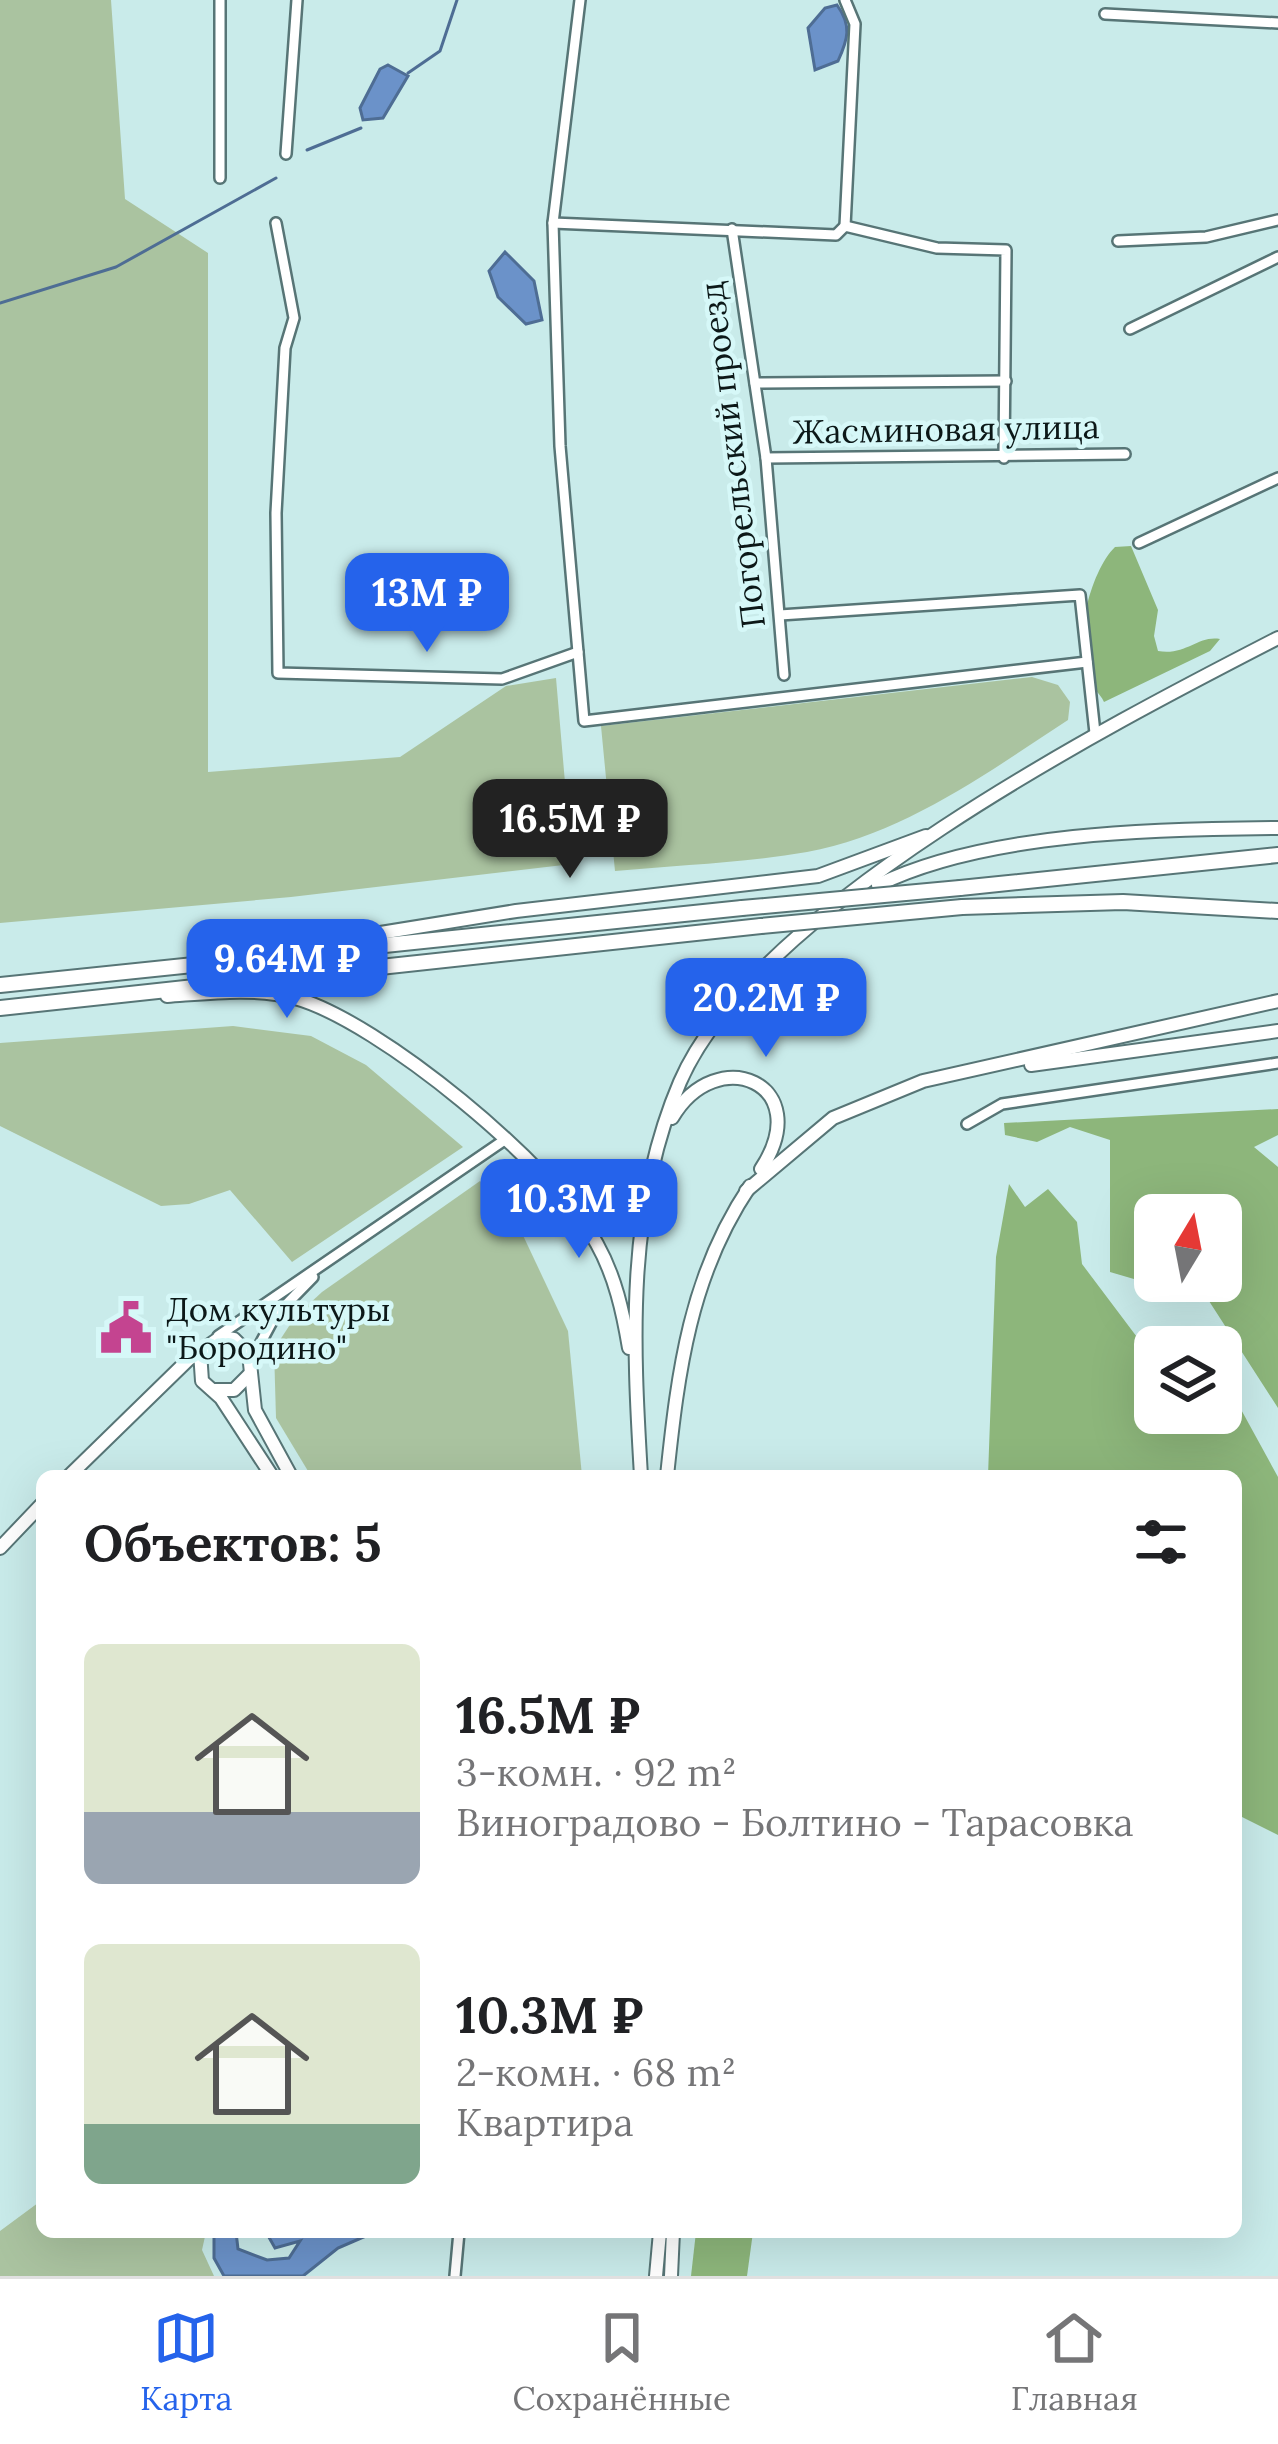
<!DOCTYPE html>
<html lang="ru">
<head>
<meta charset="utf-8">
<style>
	body { margin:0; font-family:Lora,serif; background:#f2f2f2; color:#202124; height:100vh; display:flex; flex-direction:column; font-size:45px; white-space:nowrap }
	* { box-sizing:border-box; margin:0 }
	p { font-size:39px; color:#757577 }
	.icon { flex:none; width:66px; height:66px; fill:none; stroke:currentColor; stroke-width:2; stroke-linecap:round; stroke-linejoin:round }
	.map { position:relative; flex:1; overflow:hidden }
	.panel { position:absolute; left:36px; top:1470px; width:1206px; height:768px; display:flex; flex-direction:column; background:#fff; border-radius:18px; box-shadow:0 12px 48px #0002 }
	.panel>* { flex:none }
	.needle { width:78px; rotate:10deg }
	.buttons { position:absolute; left:1134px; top:1194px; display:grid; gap:24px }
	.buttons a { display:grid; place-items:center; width:108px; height:108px; border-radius:18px; background:#fff; box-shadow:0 12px 48px #0002; font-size:60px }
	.price { position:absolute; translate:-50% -102px; padding:0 27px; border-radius:24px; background:#2563eb; color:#fff; font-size:39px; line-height:78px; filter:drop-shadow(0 3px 6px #0008) }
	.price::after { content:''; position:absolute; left:50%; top:72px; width:36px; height:27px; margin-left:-18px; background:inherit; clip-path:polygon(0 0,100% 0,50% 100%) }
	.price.active { background:#222; color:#fff }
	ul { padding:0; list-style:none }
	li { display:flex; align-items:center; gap:36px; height:300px; padding:0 48px }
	li span { display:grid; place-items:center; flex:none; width:336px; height:240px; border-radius:18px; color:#555 }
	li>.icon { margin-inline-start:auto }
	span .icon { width:144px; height:144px; fill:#fffc; stroke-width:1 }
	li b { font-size:51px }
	h2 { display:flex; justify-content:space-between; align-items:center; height:144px; padding:0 48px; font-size:51px }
	.dock { display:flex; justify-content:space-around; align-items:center; height:168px; border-top:3px solid #e0e0e0; background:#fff; font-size:33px; color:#757577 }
	.dock a { display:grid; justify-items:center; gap:6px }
	.dock .active { color:#2563eb }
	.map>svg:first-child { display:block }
</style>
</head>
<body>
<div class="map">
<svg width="1278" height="2276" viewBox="0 0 1278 2276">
	<rect width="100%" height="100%" fill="#c9ebea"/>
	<g fill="#aac3a0">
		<polygon points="0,0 111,0 125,199 208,253 208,772 400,757 506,686 556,678 572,864 291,897 0,923"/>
		<path d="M 1032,677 L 1058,685 L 1070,702 L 1068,720 C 987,773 904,834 807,852 C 744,863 678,865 615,871 L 601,726 Z"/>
		<polygon points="233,1026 311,1036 366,1065 463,1147 292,1262 230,1190 189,1204 161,1206 0,1126 0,1043"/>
		<polygon points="480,1181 512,1212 568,1331 582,1476 311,1476 276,1418 274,1349 295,1317 322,1292"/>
		<polygon points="42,2200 42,2232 206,2232 202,2250 214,2276 0,2276 0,2231"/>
	</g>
	<g fill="#8db67b" fill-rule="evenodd">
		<path d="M 1131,546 L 1158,610 L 1154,636 L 1158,651 C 1186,656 1198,635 1220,639 L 1210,651 L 1104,702 C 1100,693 1092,688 1088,679 C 1071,648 1090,571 1115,547 Z"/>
		<path d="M 1278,1109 L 1278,1135 L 1254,1147 L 1278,1167 L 1278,1408 L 1209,1301 L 1110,1272 L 1110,1140 L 1070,1127 L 1037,1142 L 1005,1135 L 1004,1123 ZM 1221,1215 L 1221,1281 L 1155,1281 L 1155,1215 Z"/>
		<polygon points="1009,1184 1025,1207 1048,1189 1077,1222 1082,1264 1155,1361 1155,1413 1221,1413 1221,1373 1278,1477 1278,1835 1236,1814 1236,1476 988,1476 996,1257"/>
		<polygon points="696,2232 753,2232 747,2276 691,2276"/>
	</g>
	<g fill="#6b92c9" stroke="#4e6d94" stroke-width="3">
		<path d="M 837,5 C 852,26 848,39 838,61 L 815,70 L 808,28 L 825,8 Z"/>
		<polygon points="388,65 408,76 383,118 363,120 360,108 380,69"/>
		<polygon points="505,252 534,281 542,320 526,324 498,297 489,271"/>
		<polygon points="214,2232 236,2232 238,2249 267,2260 289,2258 300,2241 275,2248 266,2232 375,2232 338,2248 303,2276 224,2276 214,2258"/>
	</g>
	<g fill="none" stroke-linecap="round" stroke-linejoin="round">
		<g stroke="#4e6d94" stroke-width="3">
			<polyline points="408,73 440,51 457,0"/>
			<polyline points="307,150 361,128"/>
			<polyline points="0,303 116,267 276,178"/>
		</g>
		<g stroke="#577576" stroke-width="14">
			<g id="street">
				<polyline points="220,0 220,178"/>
				<polyline points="580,0 553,223 560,446 584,721 1087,662"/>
				<polyline points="1105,14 1278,23"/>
				<polyline points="286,154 297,0"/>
				<polyline points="276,223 294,318 285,348 276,513 278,673 502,679 578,652"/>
				<polyline points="553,223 836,235 845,226 937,248 1006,250 1004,458"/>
				<polyline points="845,226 855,24 845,0"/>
				<polyline points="732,229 766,458 784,675"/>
				<polyline points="1118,241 1206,237 1278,220"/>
				<polyline points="1130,329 1278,257"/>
				<polyline points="755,383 1006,381"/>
				<polyline points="766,458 1125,454"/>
				<polyline points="1139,543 1278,478"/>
				<polyline points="780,615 1080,595 1095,733"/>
				<polyline points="967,1124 1002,1104 1278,1063"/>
				<polyline points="218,1336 503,1141"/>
				<polyline points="252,1359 275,1316 313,1277"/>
				<polyline points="455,2276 459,2232"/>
			</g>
		</g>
		<g stroke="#577576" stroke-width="16">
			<g id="secondary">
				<path d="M 878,885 C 986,832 1158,829 1278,828"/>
				<polyline points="263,952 516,911 818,876 926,836"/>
				<path d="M 167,996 C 209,993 254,987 295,998 C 379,1021 555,1167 597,1244 C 615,1276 623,1312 629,1348"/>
				<polyline points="1031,1065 1278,1031"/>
				<path d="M 672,1118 C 717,1041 817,1084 761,1169"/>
				<polyline points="746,1191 833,1118 923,1081 1278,1001"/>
				<polyline points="200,1352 202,1381 221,1398 272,1476"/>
				<polyline points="214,1390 234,1390 249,1375"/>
				<polyline points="69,1476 189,1359 221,1337 234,1339 249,1354 255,1410 291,1476"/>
				<path d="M 641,1476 C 633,1342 626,1208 680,1082 C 756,906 1111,724 1278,638"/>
				<path d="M 667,1476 C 678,1371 690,1275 750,1186"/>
				<polyline points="0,1548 42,1504"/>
				<polyline points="656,2276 660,2232"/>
				<polyline points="671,2276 673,2232"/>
			</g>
		</g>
		<g stroke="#577576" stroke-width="18">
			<g id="primary">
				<polyline points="960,888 1278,855"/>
				<polyline points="962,907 1123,902 1278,911"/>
				<polyline points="0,985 742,908"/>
				<polyline points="0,1008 761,926"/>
			</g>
		</g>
		<use href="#street" stroke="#fff" stroke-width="9"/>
		<use href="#secondary" stroke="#fff" stroke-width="12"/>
		<use href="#primary" stroke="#fff" stroke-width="14"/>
		<g stroke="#577576" stroke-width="18" stroke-linecap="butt">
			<g id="primary-bridge">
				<polyline points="742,908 960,888"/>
				<polyline points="761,926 962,907"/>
			</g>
		</g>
		<use href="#primary-bridge" stroke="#fff" stroke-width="14"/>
	</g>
	<defs>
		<g id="civic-bare" transform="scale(4.14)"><path d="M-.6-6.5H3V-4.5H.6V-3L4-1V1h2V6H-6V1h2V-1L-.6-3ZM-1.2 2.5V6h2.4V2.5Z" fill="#c44490" stroke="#d6f8f8" stroke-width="2.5" paint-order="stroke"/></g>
	</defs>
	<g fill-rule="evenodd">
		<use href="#civic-bare" x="126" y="1328"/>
	</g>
	<g text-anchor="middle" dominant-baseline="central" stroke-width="9" stroke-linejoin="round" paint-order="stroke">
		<g font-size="33" fill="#0c1818" stroke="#d6f8f8">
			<text transform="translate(946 429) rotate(-1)">Жасминовая улица</text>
			<text transform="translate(732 455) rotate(-97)">Погорельский проезд</text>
		</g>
		<g font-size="33" fill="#0c1818" stroke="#d6f8f8" text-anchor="start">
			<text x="166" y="1309">Дом культуры<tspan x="166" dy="38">"Бородино"</tspan></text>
		</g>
	</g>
</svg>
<div class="buttons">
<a><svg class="needle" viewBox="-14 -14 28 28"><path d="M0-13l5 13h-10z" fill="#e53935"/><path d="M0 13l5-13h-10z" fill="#757577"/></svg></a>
<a><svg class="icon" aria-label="layers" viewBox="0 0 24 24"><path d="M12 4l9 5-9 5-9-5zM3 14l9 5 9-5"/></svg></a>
</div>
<b class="price" style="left:427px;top:655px">13M ₽</b>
<b class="price active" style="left:570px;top:881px">16.5M ₽</b>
<b class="price" style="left:287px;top:1021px">9.64M ₽</b>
<b class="price" style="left:766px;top:1060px">20.2M ₽</b>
<b class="price" style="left:579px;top:1261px">10.3M ₽</b>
<section class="panel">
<h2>Объектов: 5<svg class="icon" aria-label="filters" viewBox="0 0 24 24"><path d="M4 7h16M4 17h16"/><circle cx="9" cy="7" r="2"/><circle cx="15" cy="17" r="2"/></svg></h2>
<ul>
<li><span style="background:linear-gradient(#dfe7d0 70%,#9aa5b1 0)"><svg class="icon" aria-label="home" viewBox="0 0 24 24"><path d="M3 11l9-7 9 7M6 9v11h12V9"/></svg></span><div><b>16.5M ₽</b><p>3-комн. · 92 m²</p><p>Виноградово - Болтино - Тарасовка</p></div></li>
<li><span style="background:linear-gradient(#dfe7d0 75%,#7fa58c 0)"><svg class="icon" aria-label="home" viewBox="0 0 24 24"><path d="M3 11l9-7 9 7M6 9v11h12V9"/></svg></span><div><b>10.3M ₽</b><p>2-комн. · 68 m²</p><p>Квартира</p></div></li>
</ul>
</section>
</div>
<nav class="dock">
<a class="active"><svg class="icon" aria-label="map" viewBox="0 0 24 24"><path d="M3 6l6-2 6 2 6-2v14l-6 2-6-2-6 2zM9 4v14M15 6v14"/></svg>Карта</a>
<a><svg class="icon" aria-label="saved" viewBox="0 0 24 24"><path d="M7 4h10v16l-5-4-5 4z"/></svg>Сохранённые</a>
<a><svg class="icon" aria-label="home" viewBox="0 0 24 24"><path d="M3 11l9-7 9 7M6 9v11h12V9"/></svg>Главная</a>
</nav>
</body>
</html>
